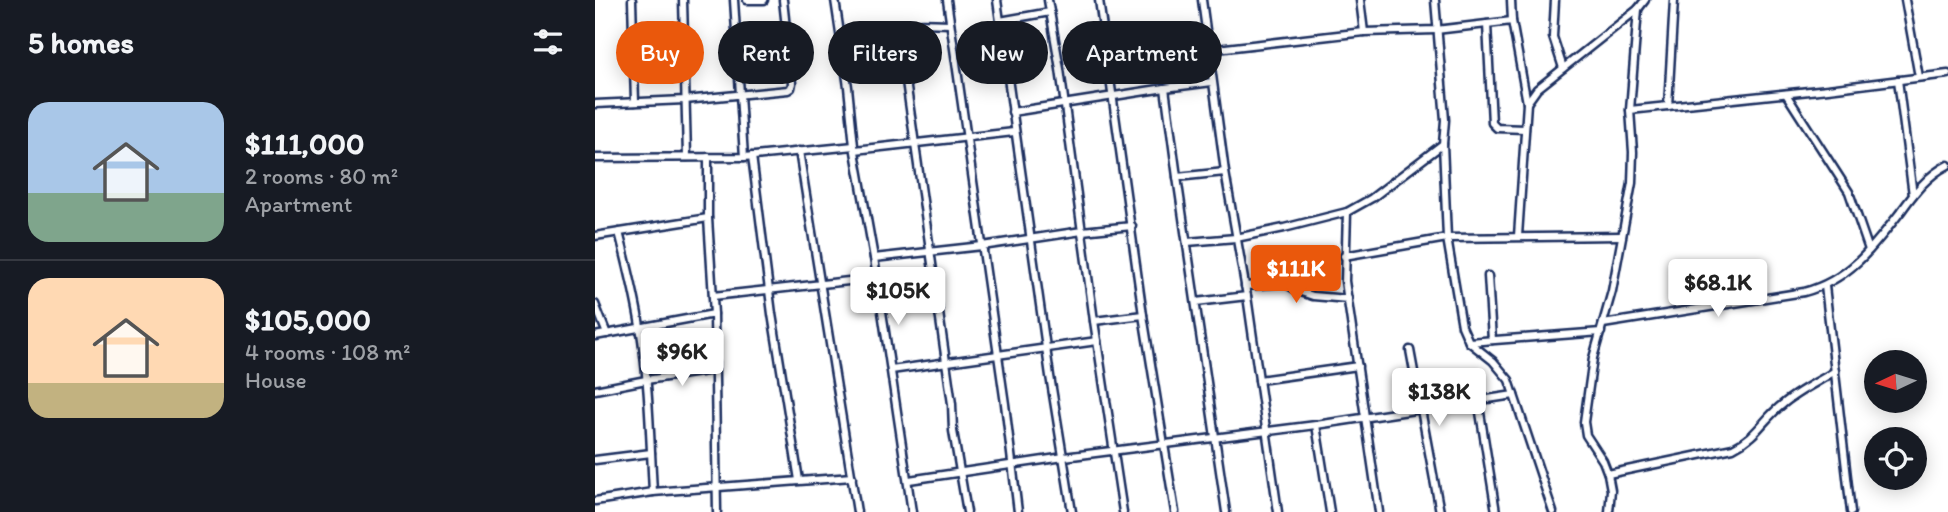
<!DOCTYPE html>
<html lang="en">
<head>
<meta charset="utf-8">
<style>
	body { margin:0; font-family:Itim,sans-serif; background:#20242c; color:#f1f3f6; height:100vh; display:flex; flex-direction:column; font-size:26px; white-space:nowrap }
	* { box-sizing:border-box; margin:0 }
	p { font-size:23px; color:#9ea1a6 }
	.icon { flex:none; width:38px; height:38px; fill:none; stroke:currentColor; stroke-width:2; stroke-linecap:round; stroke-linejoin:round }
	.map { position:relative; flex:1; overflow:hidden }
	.panel { display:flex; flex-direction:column; background:#171b24; width:595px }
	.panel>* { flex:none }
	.guide { position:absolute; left:21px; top:21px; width:665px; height:63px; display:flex; gap:14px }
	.needle { width:46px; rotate:266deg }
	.tools { position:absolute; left:1269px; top:350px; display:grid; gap:14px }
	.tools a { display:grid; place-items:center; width:63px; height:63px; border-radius:50%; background:#171b24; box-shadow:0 4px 18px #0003; font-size:35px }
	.price { position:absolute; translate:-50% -60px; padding:0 16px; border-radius:7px; background:#fff; color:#222; font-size:23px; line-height:46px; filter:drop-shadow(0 2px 4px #0008) }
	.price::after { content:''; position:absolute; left:50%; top:42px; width:21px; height:16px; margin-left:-10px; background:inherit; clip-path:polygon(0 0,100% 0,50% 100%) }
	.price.current { background:#ea580c; color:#fff }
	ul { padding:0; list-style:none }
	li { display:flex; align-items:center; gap:21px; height:175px; padding:0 28px }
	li+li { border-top:2px solid #363941 }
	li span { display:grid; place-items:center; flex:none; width:196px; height:140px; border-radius:21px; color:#555 }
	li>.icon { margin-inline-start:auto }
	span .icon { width:84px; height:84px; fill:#fffc; stroke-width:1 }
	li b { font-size:30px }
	h2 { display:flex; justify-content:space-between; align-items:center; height:84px; padding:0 28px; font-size:30px }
	.pill { padding:0 24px; border-radius:32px; background:#171b24; box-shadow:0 4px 18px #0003; font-size:24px; line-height:63px }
	.pill.current { background:#ea580c; color:#fff }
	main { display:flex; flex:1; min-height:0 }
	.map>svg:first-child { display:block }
</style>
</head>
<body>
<main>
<section class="panel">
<h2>5 homes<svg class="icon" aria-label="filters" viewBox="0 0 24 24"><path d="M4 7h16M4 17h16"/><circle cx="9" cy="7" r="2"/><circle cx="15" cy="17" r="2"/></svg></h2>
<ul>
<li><span style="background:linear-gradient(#a9c7e8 65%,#7fa58c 0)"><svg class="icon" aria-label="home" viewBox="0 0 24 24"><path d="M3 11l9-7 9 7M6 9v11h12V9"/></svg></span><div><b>$111,000</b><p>2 rooms · 80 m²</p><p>Apartment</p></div></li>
<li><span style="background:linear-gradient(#ffd9b3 75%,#c2b280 0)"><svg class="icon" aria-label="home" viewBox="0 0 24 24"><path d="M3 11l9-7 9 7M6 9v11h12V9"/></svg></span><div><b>$105,000</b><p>4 rooms · 108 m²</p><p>House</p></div></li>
</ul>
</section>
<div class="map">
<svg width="1353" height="512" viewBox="0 0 1353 512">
	<rect width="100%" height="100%" fill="#fff"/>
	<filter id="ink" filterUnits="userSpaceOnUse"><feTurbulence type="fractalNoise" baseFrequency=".0143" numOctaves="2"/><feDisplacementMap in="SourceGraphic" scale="14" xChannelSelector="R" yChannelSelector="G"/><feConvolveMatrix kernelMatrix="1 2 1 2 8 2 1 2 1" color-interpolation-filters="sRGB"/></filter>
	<g filter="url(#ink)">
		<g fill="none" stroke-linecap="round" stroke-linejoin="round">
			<g stroke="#1b2f5e" stroke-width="11">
				<g id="minor">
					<polyline points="37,0 40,102"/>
					<polyline points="88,0 92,157"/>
					<polyline points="139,0 149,157"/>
					<polyline points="152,0 169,0"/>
					<polyline points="240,0 253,87 259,146 279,258 317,512"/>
					<polyline points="352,0 410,404 423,512"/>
					<polyline points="402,0 455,376 477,512"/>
					<polyline points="453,0 465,69 499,321 528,512"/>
					<polyline points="504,0 548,315 580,512"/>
					<polyline points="607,0 630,172 652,296 683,512"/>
					<polyline points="765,0 769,32"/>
					<polyline points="840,0 850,120 848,144 852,238 867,326 874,342 898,361 914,380 958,512"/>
					<polyline points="916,0 917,21 932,103 923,236"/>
					<polyline points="960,0 958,37 968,68"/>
					<polyline points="1310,0 1324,77"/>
					<polyline points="405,21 455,12"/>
					<polyline points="892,24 897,123 902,128 930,129"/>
					<polyline points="303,25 357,404 358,431 372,512"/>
					<path d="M 247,44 C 260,39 274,32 288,28 C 310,22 333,23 355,24"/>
					<polyline points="613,50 769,32 841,30 917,21"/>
					<polyline points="1303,80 1318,195"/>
					<polyline points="570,88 582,177 631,512"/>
					<polyline points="1191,94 1254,192 1274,250"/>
					<polyline points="932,103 942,89 1043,9 1050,0"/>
					<polyline points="0,104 90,100 193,90 196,88 197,83 188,0"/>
					<polyline points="1073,106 1079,0"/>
					<polyline points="1035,110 1233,89 1353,74"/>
					<polyline points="417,112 570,88 617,82"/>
					<polyline points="260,150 419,132"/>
					<polyline points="204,151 262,512"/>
					<polyline points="157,156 177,314 204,480"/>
					<polyline points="113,157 113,218 119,314 122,512"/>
					<polyline points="0,158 149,157 259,146"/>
					<polyline points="582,177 630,172"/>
					<polyline points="752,212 750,281 784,512"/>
					<path d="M 24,232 C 32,263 40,295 45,326 C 54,381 55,437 58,492"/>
					<polyline points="0,236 113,218"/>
					<polyline points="592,242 641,238 689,228 752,212 777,198 848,144"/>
					<polyline points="749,256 852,238 1027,236"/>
					<polyline points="279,258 387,246 487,231 537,226"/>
					<polyline points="893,276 897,340"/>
					<polyline points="650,286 690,283 703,291 718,296 753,299"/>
					<polyline points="1230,286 1256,512"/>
					<polyline points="118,296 281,278"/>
					<polyline points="601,302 652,296"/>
					<polyline points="0,304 12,334"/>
					<polyline points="499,321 548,315"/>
					<path d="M 1008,324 L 1209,292 C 1255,280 1279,246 1307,210 C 1320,192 1333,175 1353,165"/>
					<polyline points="0,336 119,314"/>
					<polyline points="874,342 1006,332"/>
					<polyline points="815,350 845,512"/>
					<polyline points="296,370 502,341"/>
					<polyline points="664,380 763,366"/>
					<polyline points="0,390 51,380 119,370"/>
					<polyline points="883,400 901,512"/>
					<polyline points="721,425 735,512"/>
					<polyline points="0,460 56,453"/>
					<path d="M 1013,474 L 1138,448 C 1163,436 1168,419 1188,404 C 1203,391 1223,382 1240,371"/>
					<polyline points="314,480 469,457 721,425 919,395"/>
					<polyline points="0,501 58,492 257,477"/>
					<polyline points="1014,512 1016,490 1013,474 1008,461 991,435 989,422 998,358 1017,291 1037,183 1038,152 1035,110 1043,9"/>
				</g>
			</g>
			<use href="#minor" stroke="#fff" stroke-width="6"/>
		</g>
	</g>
</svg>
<div class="tools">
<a><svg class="needle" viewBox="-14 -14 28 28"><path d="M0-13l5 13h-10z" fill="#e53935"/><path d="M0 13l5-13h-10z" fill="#9ea1a6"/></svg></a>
<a><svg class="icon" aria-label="locate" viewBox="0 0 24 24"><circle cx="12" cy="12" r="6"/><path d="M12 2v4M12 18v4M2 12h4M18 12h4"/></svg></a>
</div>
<b class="price current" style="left:701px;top:305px">$111K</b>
<b class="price" style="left:1123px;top:319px">$68.1K</b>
<b class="price" style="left:303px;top:327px">$105K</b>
<b class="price" style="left:87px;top:388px">$96K</b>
<b class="price" style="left:844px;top:428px">$138K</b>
<div class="guide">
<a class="pill current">Buy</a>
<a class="pill">Rent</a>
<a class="pill">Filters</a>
<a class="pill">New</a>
<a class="pill">Apartment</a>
</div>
</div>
</main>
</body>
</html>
